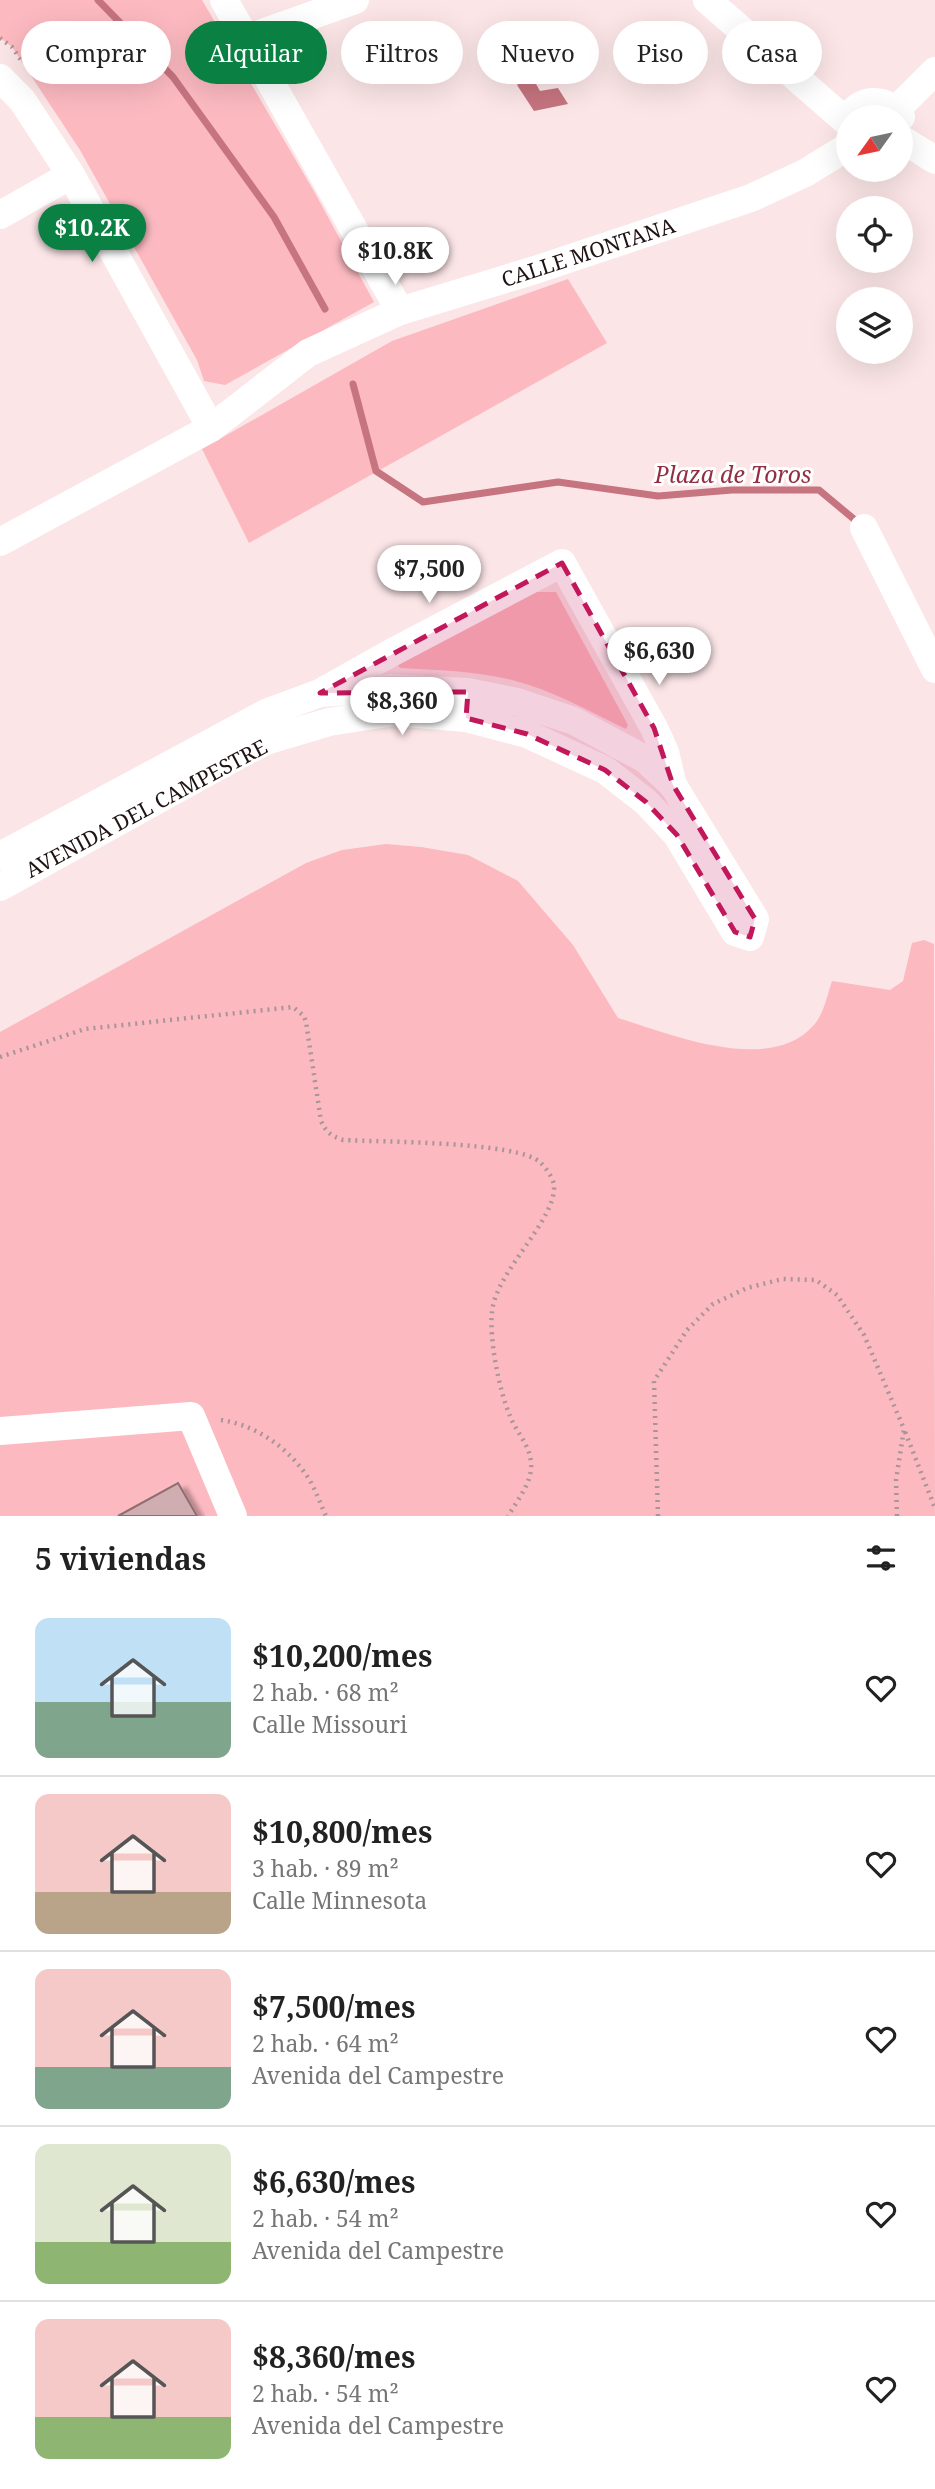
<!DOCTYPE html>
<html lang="es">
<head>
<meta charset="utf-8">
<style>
	body { margin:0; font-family:"Noto Serif",serif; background:#f2f2f2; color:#222; height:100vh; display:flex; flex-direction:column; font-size:26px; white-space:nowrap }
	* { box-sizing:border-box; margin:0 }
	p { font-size:23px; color:#767676 }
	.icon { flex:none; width:38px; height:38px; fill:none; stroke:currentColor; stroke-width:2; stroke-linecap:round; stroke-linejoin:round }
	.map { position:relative; height:1516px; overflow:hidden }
	.sheet { display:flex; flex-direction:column; background:#fff; flex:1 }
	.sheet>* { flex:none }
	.hud { position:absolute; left:21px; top:21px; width:894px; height:63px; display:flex; gap:14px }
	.needle { width:46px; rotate:237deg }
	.tools { position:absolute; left:836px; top:105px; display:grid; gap:14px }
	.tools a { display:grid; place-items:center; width:77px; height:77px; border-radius:50%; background:#fff; box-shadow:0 7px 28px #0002; font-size:35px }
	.price { position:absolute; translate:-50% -60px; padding:0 16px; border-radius:24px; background:#fff; color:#222; font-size:23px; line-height:46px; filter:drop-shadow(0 2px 4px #0008) }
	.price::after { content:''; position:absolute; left:50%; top:42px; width:21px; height:16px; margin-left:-10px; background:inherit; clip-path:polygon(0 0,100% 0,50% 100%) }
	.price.current { background:#0b8043; color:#fff }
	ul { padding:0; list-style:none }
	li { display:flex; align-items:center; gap:21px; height:175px; padding:0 35px }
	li+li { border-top:2px solid #e0e0e0 }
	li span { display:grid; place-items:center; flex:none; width:196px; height:140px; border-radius:14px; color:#555 }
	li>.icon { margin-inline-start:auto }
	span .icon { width:84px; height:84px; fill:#fffc; stroke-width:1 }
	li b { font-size:30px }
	h2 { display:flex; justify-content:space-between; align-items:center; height:84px; padding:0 35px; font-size:30px }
	.tag { padding:0 24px; border-radius:32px; background:#fff; box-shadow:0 7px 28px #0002; font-size:24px; line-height:63px }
	.tag.current { background:#0b8043; color:#fff }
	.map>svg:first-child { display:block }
</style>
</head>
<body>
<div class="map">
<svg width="935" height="1516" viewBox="0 0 935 1516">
	<defs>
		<filter id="shadow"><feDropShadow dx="8" dy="4.5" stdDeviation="2" flood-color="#0004"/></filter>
	</defs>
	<rect width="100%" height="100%" fill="#fbe5e7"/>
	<g fill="#fcb9c0">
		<polygon points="0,0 202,0 315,193 374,302 225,385 204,381 197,360 80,150 12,47 0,38"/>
		<polygon points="568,279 607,343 249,543 202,449 392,341"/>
		<path d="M 524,592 L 556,592 L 628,725 L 626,729 C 589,711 552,690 512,680 C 476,671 438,670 400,668 L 396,663 Z"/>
		<path d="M 386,844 L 421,847 L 468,855 L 518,881 L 573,945 L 618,1018 C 670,1034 769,1075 813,1026 C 824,1014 827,996 832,981 L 890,990 L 903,981 L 912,943 L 924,940 L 934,944 L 935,1516 L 0,1516 L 0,1032 L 306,863 L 342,850 Z"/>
	</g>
	<polygon fill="#c6747f" points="531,75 540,91 558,88 568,104 534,111 517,85"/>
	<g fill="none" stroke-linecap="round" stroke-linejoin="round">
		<g stroke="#c6747f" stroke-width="7">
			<polyline points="98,0 173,77 274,217 325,309"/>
			<polyline points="353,384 376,471 423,502 558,482 658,496 732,490 819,490 861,525"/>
		</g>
	</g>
	<polygon fill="#d0adb0" stroke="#8e6e71" stroke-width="2" filter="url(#shadow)" points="178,1483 197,1516 118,1516"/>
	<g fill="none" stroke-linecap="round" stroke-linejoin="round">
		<g stroke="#a89597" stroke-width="4.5" stroke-dasharray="2 5" stroke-linecap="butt">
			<polyline points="0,38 12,47 21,60"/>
			<path d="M 0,1057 L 85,1029 L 293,1007 L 304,1016 L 306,1022 L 321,1121 C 326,1132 331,1136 343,1140 C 378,1142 520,1141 541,1163 C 546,1168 553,1178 554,1185 C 557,1220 495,1272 492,1312 C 489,1339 499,1390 510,1416 C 516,1432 530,1445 531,1463 C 533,1481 517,1501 508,1516"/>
			<path d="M 221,1420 C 256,1425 287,1447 307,1476 C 315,1488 320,1503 326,1516"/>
			<polyline points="658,1516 654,1381 687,1330 713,1304 747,1288 782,1279 816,1280 837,1295 864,1335 904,1429"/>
			<polyline points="897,1516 896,1480 904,1429 935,1508"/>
		</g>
		<g stroke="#fff" stroke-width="28">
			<polyline points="224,0 400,311"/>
			<polyline points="707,0 847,122"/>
			<polyline points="248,38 355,0"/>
			<polyline points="0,78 22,100 71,175 211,428"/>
			<polyline points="896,110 935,71"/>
			<path d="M 849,117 C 861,96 888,98 901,117"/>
			<polyline points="903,140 935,160"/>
			<polyline points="0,215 71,175"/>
			<polyline points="864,528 935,669"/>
			<polyline points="0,542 211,428 308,353 400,311 535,270 751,198 805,173 849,146"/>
			<polyline points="325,690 391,653 562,563 654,728 665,752 673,786"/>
			<polyline points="0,856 266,713 320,693 392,688 468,692 517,702 574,721 645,759 673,785 755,919 750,937 735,932 677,835 646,802 605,770 527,734 466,718 394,712 329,722 262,742 0,887"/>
			<polyline points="0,1431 191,1416 233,1516"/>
		</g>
	</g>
	<path fill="#c2185b" fill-opacity="0.2" stroke="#c2185b" stroke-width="5" stroke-dasharray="14 9" stroke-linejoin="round" d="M 562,563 L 654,728 L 673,785 L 755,919 L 750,937 L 735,932 L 677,835 L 646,802 L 605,770 L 527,734 L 466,718 L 468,692 L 320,693 Z"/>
	<g text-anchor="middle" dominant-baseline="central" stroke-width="6" stroke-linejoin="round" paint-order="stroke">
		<g font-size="21" fill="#1f1314" stroke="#fff">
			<text transform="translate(588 252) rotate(-18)">CALLE MONTANA</text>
			<text transform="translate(146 808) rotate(-28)">AVENIDA DEL CAMPESTRE</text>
		</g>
		<g font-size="23" font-style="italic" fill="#922f43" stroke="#fff">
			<text x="733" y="474">Plaza de Toros</text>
		</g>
	</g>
</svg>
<div class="tools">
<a><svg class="needle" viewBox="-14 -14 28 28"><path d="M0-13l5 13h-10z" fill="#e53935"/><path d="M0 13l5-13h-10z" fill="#767676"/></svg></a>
<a><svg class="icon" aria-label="locate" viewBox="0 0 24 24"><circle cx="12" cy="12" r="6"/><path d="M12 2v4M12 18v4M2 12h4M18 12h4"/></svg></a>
<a><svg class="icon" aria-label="layers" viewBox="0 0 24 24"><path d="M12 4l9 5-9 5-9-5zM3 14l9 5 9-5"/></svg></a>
</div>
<b class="price current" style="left:92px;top:264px">$10.2K</b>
<b class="price" style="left:395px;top:287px">$10.8K</b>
<b class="price" style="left:429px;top:605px">$7,500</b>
<b class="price" style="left:659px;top:687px">$6,630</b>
<b class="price" style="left:402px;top:737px">$8,360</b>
<div class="hud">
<a class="tag">Comprar</a>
<a class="tag current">Alquilar</a>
<a class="tag">Filtros</a>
<a class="tag">Nuevo</a>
<a class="tag">Piso</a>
<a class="tag">Casa</a>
</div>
</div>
<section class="sheet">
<h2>5 viviendas<svg class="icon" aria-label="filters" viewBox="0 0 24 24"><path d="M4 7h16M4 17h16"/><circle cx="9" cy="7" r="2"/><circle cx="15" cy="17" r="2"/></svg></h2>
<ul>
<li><span style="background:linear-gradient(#bfe0f5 60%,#7fa58c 0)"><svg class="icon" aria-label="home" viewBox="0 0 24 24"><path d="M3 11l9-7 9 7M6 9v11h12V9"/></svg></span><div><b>$10,200/mes</b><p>2 hab. · 68 m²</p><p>Calle Missouri</p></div><svg class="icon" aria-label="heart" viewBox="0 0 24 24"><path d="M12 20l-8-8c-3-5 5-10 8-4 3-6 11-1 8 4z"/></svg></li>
<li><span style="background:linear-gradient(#f6c9c9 70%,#b9a48a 0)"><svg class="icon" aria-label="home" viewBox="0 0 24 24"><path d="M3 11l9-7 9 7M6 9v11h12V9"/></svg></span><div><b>$10,800/mes</b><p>3 hab. · 89 m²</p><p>Calle Minnesota</p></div><svg class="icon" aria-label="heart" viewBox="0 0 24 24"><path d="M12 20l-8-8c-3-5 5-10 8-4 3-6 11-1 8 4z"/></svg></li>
<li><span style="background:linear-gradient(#f6c9c9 70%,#7fa58c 0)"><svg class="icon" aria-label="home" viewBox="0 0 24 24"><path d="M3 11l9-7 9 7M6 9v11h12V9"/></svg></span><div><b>$7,500/mes</b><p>2 hab. · 64 m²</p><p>Avenida del Campestre</p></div><svg class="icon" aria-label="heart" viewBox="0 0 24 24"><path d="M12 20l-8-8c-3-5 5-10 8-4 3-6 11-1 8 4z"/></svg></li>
<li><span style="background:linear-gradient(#dfe7d0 70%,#8fb573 0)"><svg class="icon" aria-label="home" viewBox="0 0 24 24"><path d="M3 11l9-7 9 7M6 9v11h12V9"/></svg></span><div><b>$6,630/mes</b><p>2 hab. · 54 m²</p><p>Avenida del Campestre</p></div><svg class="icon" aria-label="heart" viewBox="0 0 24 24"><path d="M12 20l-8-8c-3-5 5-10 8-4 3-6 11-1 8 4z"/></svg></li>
<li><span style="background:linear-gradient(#f6c9c9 70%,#8fb573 0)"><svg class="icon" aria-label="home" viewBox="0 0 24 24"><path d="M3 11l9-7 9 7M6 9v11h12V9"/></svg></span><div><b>$8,360/mes</b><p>2 hab. · 54 m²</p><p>Avenida del Campestre</p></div><svg class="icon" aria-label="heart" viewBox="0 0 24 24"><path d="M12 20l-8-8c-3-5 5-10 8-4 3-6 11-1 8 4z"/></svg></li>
</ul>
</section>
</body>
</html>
